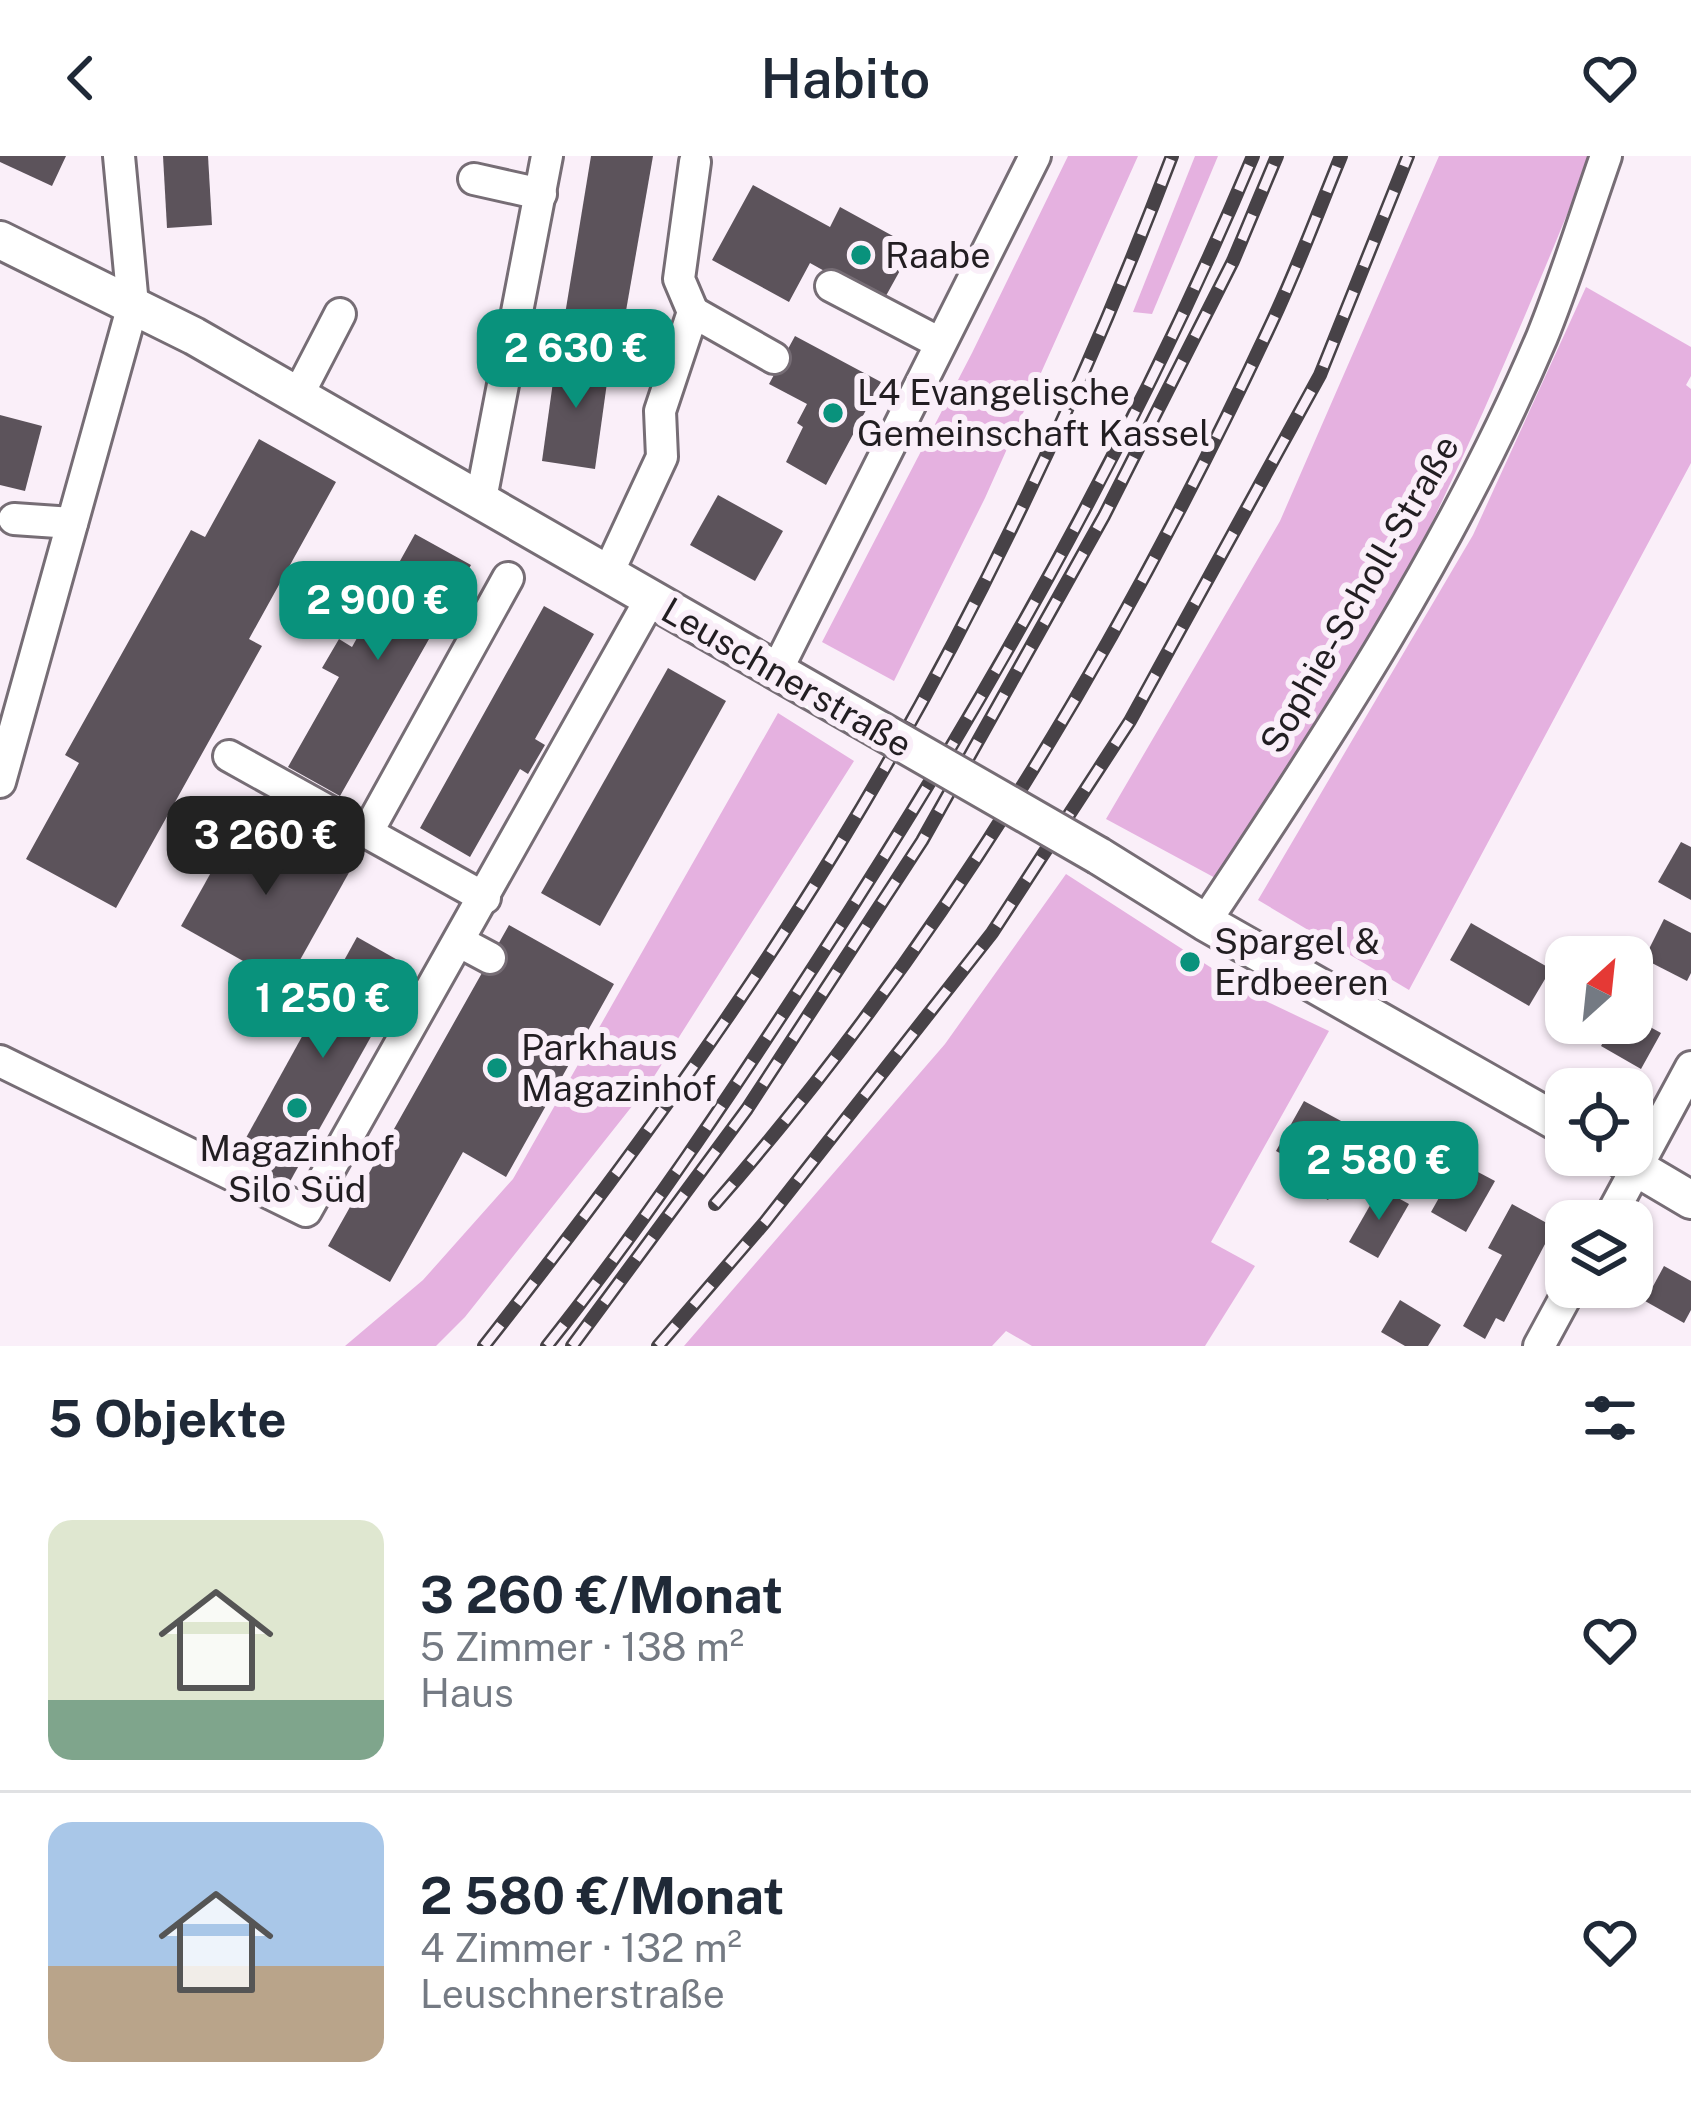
<!DOCTYPE html>
<html lang="de">
<head>
<meta charset="utf-8">
<style>
	body { margin:0; font-family:"Public Sans",sans-serif; background:#f2f2f3; color:#1f2937; height:100vh; display:flex; flex-direction:column; font-size:45px; white-space:nowrap }
	* { box-sizing:border-box; margin:0 }
	p { font-size:39px; color:#747a83 }
	.icon { flex:none; width:66px; height:66px; fill:none; stroke:currentColor; stroke-width:2; stroke-linecap:round; stroke-linejoin:round }
	.map { position:relative; height:1190px; overflow:hidden }
	.details { display:flex; flex-direction:column; background:#fff; flex:1 }
	.details>* { flex:none }
	.needle { width:78px; rotate:27deg }
	.buttons { position:absolute; left:1545px; top:780px; display:grid; gap:24px }
	.buttons a { display:grid; place-items:center; width:108px; height:108px; border-radius:24px; background:#fff; box-shadow:0 3px 9px #0004; font-size:60px }
	.price { position:absolute; translate:-50% -102px; padding:0 27px; border-radius:24px; background:#09927c; color:#fff; font-size:39px; line-height:78px; filter:drop-shadow(0 3px 6px #0008) }
	.price::after { content:''; position:absolute; left:50%; top:72px; width:36px; height:27px; margin-left:-18px; background:inherit; clip-path:polygon(0 0,100% 0,50% 100%) }
	.price.on { background:#222; color:#fff }
	ul { padding:0; list-style:none }
	li { display:flex; align-items:center; gap:36px; height:300px; padding:0 48px }
	li+li { border-top:3px solid #e0e1e3 }
	li span { display:grid; place-items:center; flex:none; width:336px; height:240px; border-radius:24px; color:#555 }
	li>.icon { margin-inline-start:auto }
	span .icon { width:144px; height:144px; fill:#fffc; stroke-width:1 }
	li b { font-size:51px }
	h2 { display:flex; justify-content:space-between; align-items:center; height:144px; padding:0 48px; font-size:51px }
	header { display:flex; justify-content:space-between; align-items:center; height:156px; padding:0 48px; background:#fff; font-size:54px; font-weight:600 }
	.map>svg:first-child { display:block }
</style>
</head>
<body>
<header><svg class="icon" aria-label="back" viewBox="0 0 24 24"><path d="M15 5l-7 7 7 7"/></svg>Habito<svg class="icon" aria-label="heart" viewBox="0 0 24 24"><path d="M12 20l-8-8c-3-5 5-10 8-4 3-6 11-1 8 4z"/></svg></header>
<div class="map">
<svg width="1691" height="1190" viewBox="0 0 1691 1190">
	<rect width="100%" height="100%" fill="#faeff9"/>
	<g fill="#e5b1e0">
		<polygon points="1068,0 1138,0 985,342 894,525 822,486 972,197"/>
		<polygon points="1195,0 1218,0 1152,158 1133,156"/>
		<path d="M 1439,0 L 1591,0 C 1538,130 1484,260 1422,387 C 1365,505 1293,615 1219,724 L 1106,663 L 1280,365 Z"/>
		<polygon points="1586,131 1691,191 1691,220 1686,229 1691,233 1691,307 1409,834 1258,744 1473,379"/>
		<polygon points="778,557 854,605 648,930 465,1161 436,1190 345,1190 423,1124 513,1023"/>
		<polygon points="1066,718 1255,840 1329,875 1211,1086 1255,1110 1205,1190 1032,1190 1006,1175 992,1190 684,1190 945,888"/>
	</g>
	<g fill="#5c535b">
		<polygon points="0,0 66,0 52,30 0,6"/>
		<polygon points="163,0 208,0 212,69 167,72"/>
		<polygon points="591,0 653,0 619,195 560,189"/>
		<polygon points="753,29 830,71 840,51 913,91 882,147 810,107 789,146 712,104"/>
		<polygon points="795,180 881,226 826,329 786,306 803,271 797,267 807,248 769,228"/>
		<polygon points="557,197 610,205 595,313 542,305"/>
		<polygon points="0,259 42,270 25,335 0,329"/>
		<polygon points="259,283 336,326 249,483 262,490 116,752 26,703 79,607 65,599 191,374 205,381"/>
		<polygon points="718,339 783,375 755,425 690,389"/>
		<polygon points="415,378 471,409 340,640 288,611 339,521 322,512 339,483 352,491"/>
		<polygon points="544,450 594,478 535,583 545,589 528,618 520,613 470,701 420,672"/>
		<polygon points="668,512 726,545 600,770 541,737"/>
		<polygon points="246,654 351,713 286,829 181,770"/>
		<polygon points="1681,686 1691,691 1691,744 1658,726"/>
		<polygon points="1664,763 1691,777 1691,817 1687,825 1644,803"/>
		<polygon points="1471,767 1551,813 1529,850 1450,804"/>
		<polygon points="509,769 614,828 506,1021 463,996 390,1126 328,1090"/>
		<polygon points="357,781 410,811 288,1029 236,1000"/>
		<polygon points="1632,861 1661,877 1641,913 1601,890 1614,867 1632,867"/>
		<polygon points="1304,945 1380,986 1350,1037 1337,1030 1328,1044 1281,1017 1289,1002 1276,995"/>
		<polygon points="1459,1006 1495,1025 1466,1076 1431,1056"/>
		<polygon points="1380,1032 1409,1048 1378,1102 1349,1086"/>
		<polygon points="1512,1048 1554,1071 1504,1166 1496,1162 1485,1183 1463,1170 1502,1099 1488,1092"/>
		<polygon points="1664,1110 1691,1125 1691,1154 1684,1167 1645,1145"/>
		<polygon points="1400,1144 1441,1169 1428,1190 1405,1190 1381,1176"/>
	</g>
	<g fill="none" stroke-linecap="round" stroke-linejoin="round">
		<g stroke="#766d75" stroke-width="36">
			<g id="minor">
				<polyline points="474,23 541,38"/>
				<polyline points="831,130 940,187"/>
				<polyline points="693,156 679,123 695,6"/>
				<polyline points="298,239 340,158"/>
				<polyline points="481,343 547,0"/>
				<polyline points="14,363 72,367"/>
				<polyline points="608,417 662,301 660,255 693,156 774,202"/>
				<polyline points="776,516 1035,0"/>
				<polyline points="229,600 485,742"/>
				<polyline points="0,626 133,149 119,0"/>
				<polyline points="367,677 508,422"/>
				<path d="M 1205,766 C 1330,579 1454,388 1542,181 C 1566,122 1585,60 1606,0"/>
				<polyline points="460,786 490,802"/>
				<polyline points="0,905 306,1055 651,442"/>
				<polyline points="1608,1065 1691,911"/>
				<polyline points="1539,1190 1571,1131"/>
			</g>
		</g>
		<g stroke="#766d75" stroke-width="42">
			<g id="major">
				<polyline points="0,84 194,180 857,561"/>
				<polyline points="1099,700 1205,766 1566,971"/>
				<polyline points="1615,999 1691,1044"/>
			</g>
		</g>
		<use href="#minor" stroke="#fff" stroke-width="30"/>
		<use href="#major" stroke="#fff" stroke-width="36"/>
		<g stroke="#474247" stroke-width="14">
			<g id="rail">
				<path d="M 715,1048 C 945,785 1124,483 1271,168 C 1297,113 1318,56 1341,0"/>
				<path d="M 484,1190 C 610,1030 730,867 836,694 C 970,475 1081,239 1172,0"/>
				<path d="M 547,1190 C 645,1067 732,936 818,804 C 984,549 1135,281 1253,0"/>
				<polyline points="572,1190 747,953 922,685 1104,360 1233,105 1277,0"/>
				<polyline points="658,1190 765,1066 992,777 1130,565 1320,219 1408,0"/>
			</g>
		</g>
		<use href="#rail" stroke="#faeff9" stroke-width="9" stroke-dasharray="27" stroke-linecap="butt"/>
		<g stroke="#766d75" stroke-width="42" stroke-linecap="butt">
			<polyline id="major-bridge" points="857,561 1099,700"/>
		</g>
		<use href="#major-bridge" stroke="#fff" stroke-width="36"/>
	</g>
	<g fill="#09927c" stroke="#faeff9" stroke-width="4.5">
		<circle cx="861" cy="99" r="12"/>
		<circle cx="833" cy="257" r="12"/>
		<circle cx="1190" cy="806" r="12"/>
		<circle cx="497" cy="912" r="12"/>
		<circle cx="297" cy="952" r="12"/>
	</g>
	<g text-anchor="middle" dominant-baseline="central" stroke-width="12" stroke-linejoin="round" paint-order="stroke">
		<g font-size="36" fill="#221e22" stroke="#faeff9" text-anchor="start">
			<text x="885" y="99">Raabe</text>
			<text x="857" y="236">L4 Evangelische<tspan x="857" dy="41">Gemeinschaft Kassel</tspan></text>
			<text x="1214" y="785">Spargel &amp;<tspan x="1214" dy="41">Erdbeeren</tspan></text>
			<text x="521" y="891">Parkhaus<tspan x="521" dy="41">Magazinhof</tspan></text>
			<text x="297" y="992" text-anchor="middle">Magazinhof<tspan x="297" dy="41">Silo Süd</tspan></text>
		</g>
		<g font-size="36" fill="#221e22" stroke="#faeff9">
			<text transform="translate(1359 438) rotate(-60)">Sophie-Scholl-Straße</text>
			<text transform="translate(787 521) rotate(30)">Leuschnerstraße</text>
		</g>
	</g>
</svg>
<div class="buttons">
<a><svg class="needle" viewBox="-14 -14 28 28"><path d="M0-13l5 13h-10z" fill="#e53935"/><path d="M0 13l5-13h-10z" fill="#747a83"/></svg></a>
<a><svg class="icon" aria-label="locate" viewBox="0 0 24 24"><circle cx="12" cy="12" r="6"/><path d="M12 2v4M12 18v4M2 12h4M18 12h4"/></svg></a>
<a><svg class="icon" aria-label="layers" viewBox="0 0 24 24"><path d="M12 4l9 5-9 5-9-5zM3 14l9 5 9-5"/></svg></a>
</div>
<b class="price" style="left:576px;top:255px">2 630 €</b>
<b class="price" style="left:378px;top:507px">2 900 €</b>
<b class="price on" style="left:266px;top:742px">3 260 €</b>
<b class="price" style="left:323px;top:905px">1 250 €</b>
<b class="price" style="left:1379px;top:1067px">2 580 €</b>
</div>
<section class="details">
<h2>5 Objekte<svg class="icon" aria-label="filters" viewBox="0 0 24 24"><path d="M4 7h16M4 17h16"/><circle cx="9" cy="7" r="2"/><circle cx="15" cy="17" r="2"/></svg></h2>
<ul>
<li><span style="background:linear-gradient(#dfe7d0 75%,#7fa58c 0)"><svg class="icon" aria-label="home" viewBox="0 0 24 24"><path d="M3 11l9-7 9 7M6 9v11h12V9"/></svg></span><div><b>3 260 €/Monat</b><p>5 Zimmer · 138 m²</p><p>Haus</p></div><svg class="icon" aria-label="heart" viewBox="0 0 24 24"><path d="M12 20l-8-8c-3-5 5-10 8-4 3-6 11-1 8 4z"/></svg></li>
<li><span style="background:linear-gradient(#a9c7e8 60%,#b9a48a 0)"><svg class="icon" aria-label="home" viewBox="0 0 24 24"><path d="M3 11l9-7 9 7M6 9v11h12V9"/></svg></span><div><b>2 580 €/Monat</b><p>4 Zimmer · 132 m²</p><p>Leuschnerstraße</p></div><svg class="icon" aria-label="heart" viewBox="0 0 24 24"><path d="M12 20l-8-8c-3-5 5-10 8-4 3-6 11-1 8 4z"/></svg></li>
</ul>
</section>
</body>
</html>
